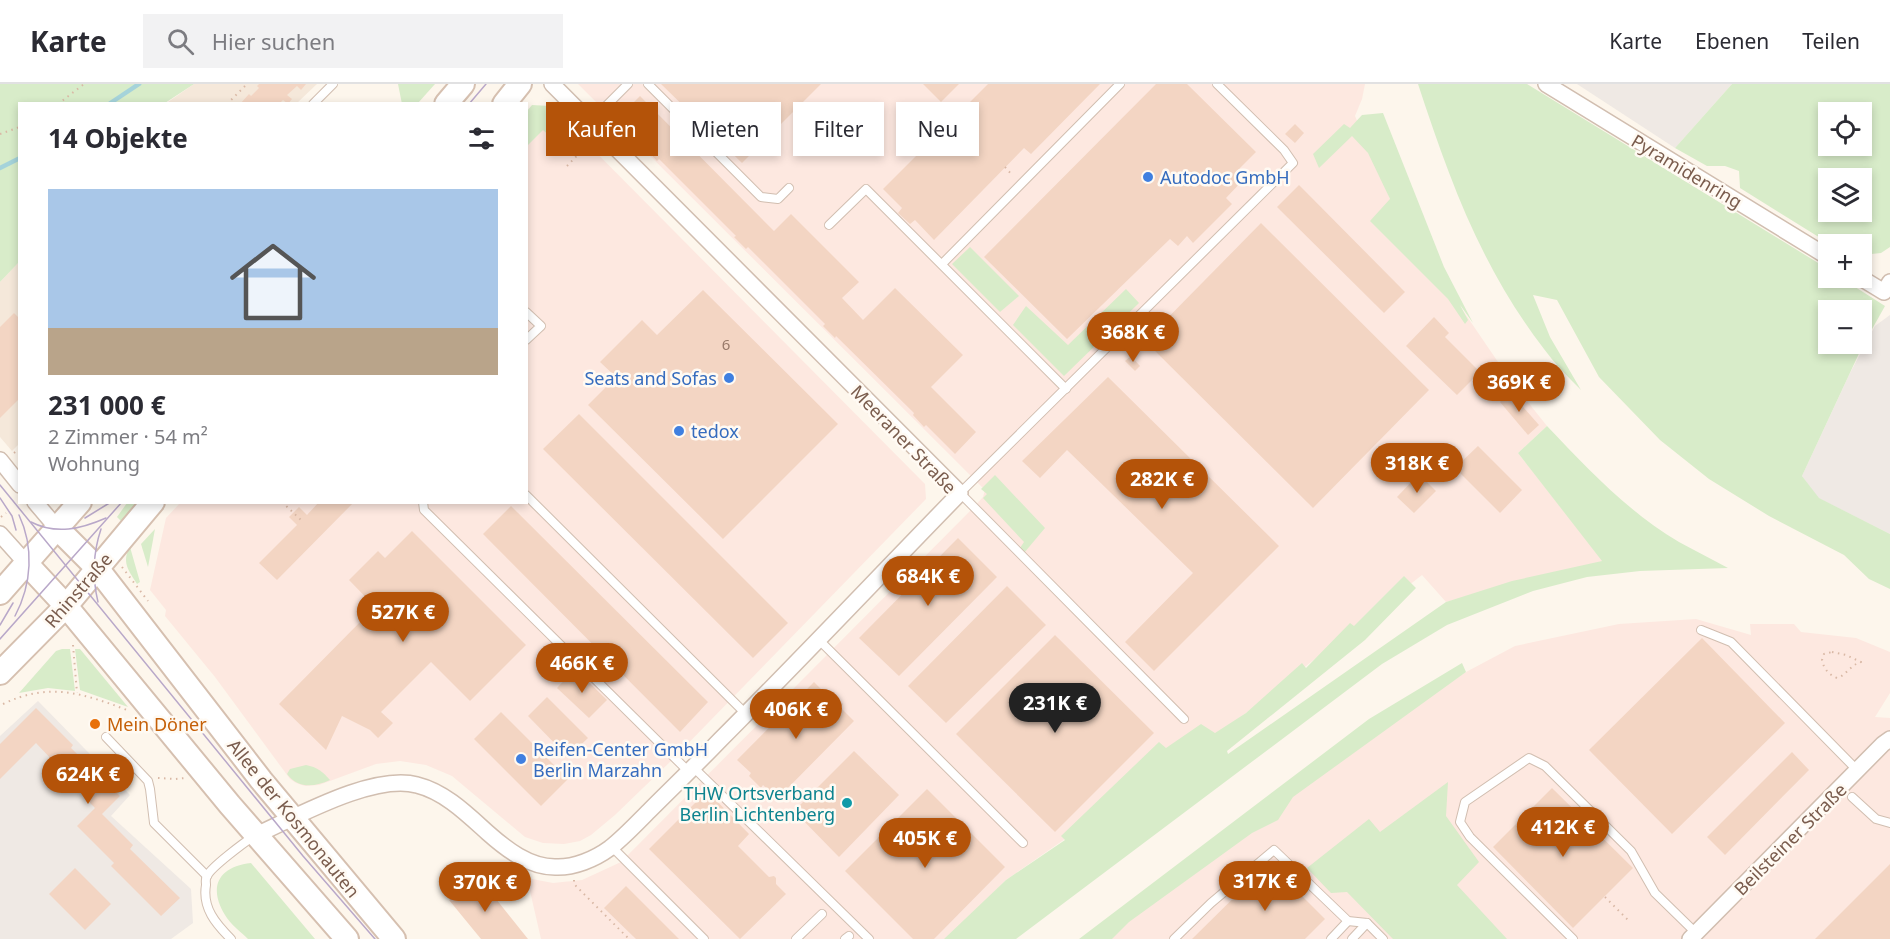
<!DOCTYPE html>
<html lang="de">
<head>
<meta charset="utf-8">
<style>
	body { margin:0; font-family:"Noto Sans",sans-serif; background:#f2f2f3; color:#2b2b33; height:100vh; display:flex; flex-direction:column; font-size:22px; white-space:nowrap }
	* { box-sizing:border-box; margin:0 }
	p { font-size:20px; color:#7c7c81 }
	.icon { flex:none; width:33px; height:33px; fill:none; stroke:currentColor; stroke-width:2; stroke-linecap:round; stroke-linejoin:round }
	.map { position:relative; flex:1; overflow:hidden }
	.sheet { position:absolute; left:18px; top:18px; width:510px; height:402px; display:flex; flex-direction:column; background:#fff; border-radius:0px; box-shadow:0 3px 9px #0003 }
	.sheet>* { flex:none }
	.banner { position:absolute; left:546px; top:18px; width:570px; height:54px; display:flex; gap:12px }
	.controls { position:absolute; left:1818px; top:18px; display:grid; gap:12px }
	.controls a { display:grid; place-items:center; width:54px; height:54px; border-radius:0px; background:#fff; box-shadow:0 3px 9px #0003; font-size:30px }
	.price { position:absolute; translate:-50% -51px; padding:0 14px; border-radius:21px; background:#b45309; color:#fff; font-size:20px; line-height:39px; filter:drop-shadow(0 2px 3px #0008) }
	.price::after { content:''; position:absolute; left:50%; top:36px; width:18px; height:14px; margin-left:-9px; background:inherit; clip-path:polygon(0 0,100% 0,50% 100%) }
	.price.on { background:#222; color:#fff }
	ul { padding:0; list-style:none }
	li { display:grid; align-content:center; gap:12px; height:318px; padding:0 30px }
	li+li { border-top:2px solid #e1e1e2 }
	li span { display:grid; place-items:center; height:186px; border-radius:0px; color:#555 }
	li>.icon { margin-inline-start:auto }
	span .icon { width:108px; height:108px; fill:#fffc; stroke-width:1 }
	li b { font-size:26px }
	h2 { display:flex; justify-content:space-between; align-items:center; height:72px; padding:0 30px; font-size:26px }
	.pill { padding:0 21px; border-radius:0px; background:#fff; box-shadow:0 3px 9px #0003; font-size:21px; line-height:54px }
	.pill.on { background:#b45309; color:#fff }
	header { display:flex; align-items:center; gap:36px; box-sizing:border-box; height:84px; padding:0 30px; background:#fff; border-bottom:2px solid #e1e1e2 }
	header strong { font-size:28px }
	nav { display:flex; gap:33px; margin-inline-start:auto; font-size:21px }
	.search { width:420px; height:54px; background:#f2f2f3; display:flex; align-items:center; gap:15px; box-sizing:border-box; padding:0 21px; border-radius:0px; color:#7c7c81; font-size:22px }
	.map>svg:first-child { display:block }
</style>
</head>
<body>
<header>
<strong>Karte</strong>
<div class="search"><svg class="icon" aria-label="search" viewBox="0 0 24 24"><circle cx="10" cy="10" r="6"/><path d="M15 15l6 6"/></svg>Hier suchen</div>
<nav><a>Karte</a><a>Ebenen</a><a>Teilen</a></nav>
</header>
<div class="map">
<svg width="1890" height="855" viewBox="0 0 1890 855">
	<rect width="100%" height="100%" fill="#fdf6ec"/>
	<g fill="#f5e8da">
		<polygon points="194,0 317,0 297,19 165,20"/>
		<polygon points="19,178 20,359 12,367 0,353 0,198"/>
	</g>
	<g fill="#fde8e0">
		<polygon points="578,0 1365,0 1362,15 1355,32 1395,127 1511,297 1547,342 1518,369 1603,477 1446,518 1422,491 1246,629 1006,796 946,855 541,855 527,794 553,799 582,796 621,778 972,425 983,413 985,406"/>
		<polygon points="550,22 925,400 926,415 671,677 615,731 591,751 580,757 564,760 543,759 525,753 452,692 426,681 400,677 376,680 319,701 305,702 296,699 290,695 215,593 165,532 166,526 150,506 166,434 180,419 526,418 526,29"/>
		<polygon points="1696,535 1751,551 1750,540 1794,540 1801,548 1856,554 1890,568 1890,609 1875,633 1890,634 1890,855 1099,855 1351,665 1466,588 1515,562 1619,540"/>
	</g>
	<g fill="#efe9e4">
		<polygon points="1577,0 1732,0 1675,64"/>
		<polygon points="1890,231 1890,450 1818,414 1802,392 1850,289 1875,242"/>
		<polygon points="38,617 130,711 111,732 191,805 193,839 171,855 0,855 0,652"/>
	</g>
	<g fill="#d8ecc9" fill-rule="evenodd">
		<polygon points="0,0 194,0 165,19 20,20 19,178 0,198"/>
		<polygon points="398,0 435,0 418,19 402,20"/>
		<path d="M 1418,0 L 1527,0 L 1828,185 L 1828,194 L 1841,194 L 1885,222 L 1862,263 L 1802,392 L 1819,414 L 1890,450 L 1890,505 L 1869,495 L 1844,471 L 1769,432 L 1709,395 L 1660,356 L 1599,293 L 1557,216 L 1533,211 L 1550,253 L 1581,306 C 1568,293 1555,280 1544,265 C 1481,183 1450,97 1418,0 ZM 1828,226 L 1862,226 L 1862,260 L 1828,260 Z"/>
		<path d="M 1732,0 L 1890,0 L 1890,163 L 1881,169 L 1862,171 L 1862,160 L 1830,160 L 1740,104 L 1739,87 L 1725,82 L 1707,82 L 1675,64 ZM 1828,28 L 1862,28 L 1862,62 L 1828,62 ZM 1828,94 L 1862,94 L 1862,128 L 1828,128 Z"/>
		<polygon points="532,21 550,22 584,56 577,65 561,49 554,56 543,46 527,62 527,27"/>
		<polygon points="1383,29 1444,183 1473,239 1460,221 1468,236 1465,240 1448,215 1370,137 1390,115 1368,69 1352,52 1319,84 1313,70 1344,40 1350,44 1362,31"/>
		<polygon points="970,163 1019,212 1000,228 952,180"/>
		<polygon points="1126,205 1139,219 1064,292 1013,241 1026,222 1068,261"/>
		<path d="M 1547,342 C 1587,384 1628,428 1679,458 C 1695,467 1712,475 1728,484 L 1640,487 L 1587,493 L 1533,507 L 1447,541 L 1382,580 L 1016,855 L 944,855 L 1006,796 L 1065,756 L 1061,752 L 1159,658 L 1166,664 L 1201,640 L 1215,649 L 1246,629 L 1302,579 L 1306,584 L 1350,539 L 1354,542 L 1404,492 L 1416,504 L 1365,556 L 1227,667 L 1228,670 L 1446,518 L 1512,497 L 1602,477 L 1518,369 Z"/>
		<polygon points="995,391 1045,444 1024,469 1020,464 1024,458 983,414 987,410 981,405"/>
		<polygon points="127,419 143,419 124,440 117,433"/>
		<polygon points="155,445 148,483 141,460"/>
		<path d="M 130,463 L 140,498 L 137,500 C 129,487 121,478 130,463 Z"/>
		<polygon points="62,565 70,565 75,607 48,604 19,609 56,567"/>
		<polygon points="75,565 80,565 128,623 80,606"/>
		<polygon points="1462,579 1466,588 1293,713 1278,736 1252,749 1129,838 1112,855 1079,855 1369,635"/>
		<path d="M 306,681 C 317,683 323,688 330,696 C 315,703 298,705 287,690 L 290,685 Z"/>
		<polygon points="1448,698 1446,732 1479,778 1457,801 1507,855 1393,855 1347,808 1331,809 1307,784 1369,735 1380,748"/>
		<polygon points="297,752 385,855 379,855 293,754"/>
		<path d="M 251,779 L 315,855 L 248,855 C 241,848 230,840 225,831 C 208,803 218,783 251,779 Z"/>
	</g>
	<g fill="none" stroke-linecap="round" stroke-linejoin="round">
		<g stroke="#a5d3da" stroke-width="4.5">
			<polyline points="109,20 139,0"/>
			<polyline points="0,84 20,74"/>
		</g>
	</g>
	<g fill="#f3d5c3">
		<polygon points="259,0 306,0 301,6 297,2 287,11 292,15 288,20 283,16 279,20 240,20 249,10 251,12 259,4 257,2"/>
		<polygon points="661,0 821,0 742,79"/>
		<polygon points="923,0 959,0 941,18"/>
		<polygon points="988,0 1100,0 1031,70 1024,64 934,156 915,136 910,140 898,129 902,124 883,105"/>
		<polygon points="1156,0 1187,0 1256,68 1237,87 1244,95 1226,114 1232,120 1193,159 1187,152 1178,162 1170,155 1067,255 984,173"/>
		<polygon points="640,12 774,147 791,130 859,198 842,214 863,236 895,204 963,271 931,303 976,348 955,370 926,341 924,343 913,331 914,329 836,252 835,254 823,242 825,240 748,163 746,165 734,153 736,152 659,75 657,77 646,65 647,63 618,34"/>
		<polygon points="1295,40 1304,49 1295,59 1285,50"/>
		<polygon points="1299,101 1405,208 1384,229 1277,123"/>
		<polygon points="1261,139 1429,306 1313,424 1145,257"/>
		<polygon points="703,206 838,340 723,455 588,321 616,293 600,278 642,236 657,251"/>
		<polygon points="14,229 20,235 20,314 0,334 0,243"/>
		<polygon points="1434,233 1449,249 1445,253 1480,288 1457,311 1406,262"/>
		<polygon points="1131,272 1140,282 1135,287 1125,277"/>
		<polygon points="1108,293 1279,462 1154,587 1125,558 1193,489 1067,366 1040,394 1022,377"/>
		<polygon points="1509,307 1539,341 1528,351 1500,318"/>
		<polygon points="579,330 788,539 753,574 543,365"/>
		<polygon points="1478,362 1522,406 1500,429 1455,384"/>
		<polygon points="1419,390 1436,407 1414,429 1397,413"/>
		<polygon points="319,418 354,418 277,496 259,479 297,441 289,433 299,423 307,431"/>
		<polygon points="511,422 708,618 680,648 483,450"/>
		<polygon points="412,447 526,561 470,617 431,578 381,628 393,639 378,654 370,646 342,632 326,666 279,620 366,532 375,540 380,528 349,496 378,467 385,474"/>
		<polygon points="958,454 997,493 899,592 859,554"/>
		<polygon points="1007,502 1046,541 946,639 908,602"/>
		<polygon points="1055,551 1154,649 1055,748 956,650"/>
		<polygon points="1702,554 1785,639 1672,750 1589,666"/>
		<polygon points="575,585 607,616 589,634 557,604"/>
		<polygon points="814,598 828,612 831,609 843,620 840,623 854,637 777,715 763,701 761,704 749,692 751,689 737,676"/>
		<polygon points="547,613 588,654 568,673 528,632"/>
		<polygon points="36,624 73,661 71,664 120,712 102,730 133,761 130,765 180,814 161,832 111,782 114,779 77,742 95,724 53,681 55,679 36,659 0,695 0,660"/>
		<polygon points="501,628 568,695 541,722 474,655"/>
		<polygon points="854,667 899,711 839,773 794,727"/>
		<polygon points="1792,668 1809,686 1725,771 1707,753"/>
		<polygon points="1552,704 1633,784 1573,844 1493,763"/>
		<polygon points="927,705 1005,783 934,855 913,855 845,787"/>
		<polygon points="707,707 749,750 738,762 769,793 774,792 776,794 776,800 786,810 740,855 649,765"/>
		<polygon points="1269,779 1325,835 1305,855 1192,855"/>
		<polygon points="1890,780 1890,855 1815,855"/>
		<polygon points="75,784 111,820 85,846 49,810"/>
		<polygon points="479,791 490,804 488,805 528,855 481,855 449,816"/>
		<polygon points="626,802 679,855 636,855 604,824"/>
	</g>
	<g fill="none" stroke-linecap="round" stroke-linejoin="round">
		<g stroke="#d1beb0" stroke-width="10">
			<g id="service">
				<polyline points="648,0 761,113 778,115 789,104"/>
				<polyline points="313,20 333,0"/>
				<polyline points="590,38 628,0"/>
				<polyline points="829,141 866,105 1066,305"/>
				<polyline points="942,180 1120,0"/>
				<polyline points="526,228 541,242 526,256"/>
				<polyline points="526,411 746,630"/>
				<polyline points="423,418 424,426 689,688"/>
				<polyline points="1701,546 1731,558 1857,686"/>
				<polyline points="818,555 1023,759"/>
				<polyline points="1184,635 960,409 1293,79 1284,66 1217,0"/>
				<polyline points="106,653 148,697 150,705 154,739 207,792"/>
				<polyline points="693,683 869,855"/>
				<polyline points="1852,713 1876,735 1890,739"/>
				<polyline points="611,762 704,855"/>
				<path d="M 231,855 C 216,840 202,824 206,801 C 206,798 205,795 207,792 C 211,783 245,758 254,752"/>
				<polyline points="796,855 822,830"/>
				<polyline points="845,855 849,852"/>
				<polyline points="1174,855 1211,819 1274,766 1348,837 1367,839 1383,855"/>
				<polyline points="1331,855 1348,837"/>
				<polyline points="1352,855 1367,839"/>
				<polyline points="1573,855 1470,753 1460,738 1465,718 1529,674 1545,682 1631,767 1655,809 1696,849"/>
			</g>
		</g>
		<g stroke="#d1beb0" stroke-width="18">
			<g id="minor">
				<polyline points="1546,0 1828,173"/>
				<polyline points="1861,194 1884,208 1890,198"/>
				<polyline points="0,376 20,401"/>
				<polyline points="35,418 57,444"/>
				<polyline points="0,450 26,479"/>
				<path d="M 256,751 C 296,733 374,689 417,701 C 445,708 467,730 488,749 C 506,765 529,783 555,783 C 574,784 595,775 610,764 C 624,753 637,739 649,727 C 673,703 697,680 720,656 C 801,575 880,491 960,409 L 552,0"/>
				<polyline points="1690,855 1883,660 1890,655"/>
			</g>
		</g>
		<g stroke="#d6c0b0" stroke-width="26">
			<g id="secondary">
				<polyline points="446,20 463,0"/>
				<polyline points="504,20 520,0"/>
				<polyline points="57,444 97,484 261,696 394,855"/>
				<polyline points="26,479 66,522 230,721 347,855"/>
				<polyline points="0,509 80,418"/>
				<polyline points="0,589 66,522 153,418"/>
			</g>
		</g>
		<g stroke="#d9b8a5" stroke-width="2" stroke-dasharray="1.5 4.5" stroke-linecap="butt">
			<polyline points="58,20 84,0"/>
			<polyline points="227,20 247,0"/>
			<polyline points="0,50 20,43"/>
			<polyline points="567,82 590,58"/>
			<polyline points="1005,83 1013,92"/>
			<polyline points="14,369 20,364"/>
			<polyline points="282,418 301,436"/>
			<polyline points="1,433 6,429"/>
			<polyline points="122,483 148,517"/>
			<polyline points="73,561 77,609"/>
			<path d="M 1832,568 L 1846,571 L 1861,578 C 1850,581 1847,591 1837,594 C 1828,590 1824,585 1822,576 L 1824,570 Z"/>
			<path d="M 3,620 C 49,598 82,609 127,626"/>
			<polyline points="158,694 175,695 185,694"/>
			<polyline points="574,796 574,800 629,855"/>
			<polyline points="1605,813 1628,836"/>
		</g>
		<use href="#service" stroke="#fff" stroke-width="8"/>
		<use href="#minor" stroke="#fff" stroke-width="15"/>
		<use href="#secondary" stroke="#fff" stroke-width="22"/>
		<g stroke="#b9a8c9" stroke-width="1.5">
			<polyline points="469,20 486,0"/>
			<polyline points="0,401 303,772 375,855"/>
			<polyline points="0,414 12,432 16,446"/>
			<polyline points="85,434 111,418"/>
			<path d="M 31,438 C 56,451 81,445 106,434"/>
			<path d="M 98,518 C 92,493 93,469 101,445"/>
			<path d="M 15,532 C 32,500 34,463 19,431"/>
			<polyline points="0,541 13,519"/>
			<polyline points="0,555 122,418"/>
		</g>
	</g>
	<g fill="#3f7fe0" stroke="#fffaf3" stroke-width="2">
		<circle cx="1148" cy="93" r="6"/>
		<circle cx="729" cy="294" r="6"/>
		<circle cx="679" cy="347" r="6"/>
		<circle cx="521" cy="675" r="6"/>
	</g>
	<circle fill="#e8710a" stroke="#fffaf3" stroke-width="2" cx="95" cy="640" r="6"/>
	<circle fill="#0f9aa8" stroke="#fffaf3" stroke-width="2" cx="847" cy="719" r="6"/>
	<g text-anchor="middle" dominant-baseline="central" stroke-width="5" stroke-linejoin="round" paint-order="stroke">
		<g font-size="15" fill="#987a6a">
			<text x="726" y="260">6</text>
		</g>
		<g font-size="18" fill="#7a5c4d" stroke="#fffaf3">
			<text transform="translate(1687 87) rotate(31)">Pyramidenring</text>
			<text transform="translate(904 355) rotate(46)">Meeraner Straße</text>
			<text transform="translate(78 506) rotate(-49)">Rhinstraße</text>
			<text transform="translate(294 734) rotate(51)">Allee der Kosmonauten</text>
			<text transform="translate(1790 755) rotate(-45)">Beilsteiner Straße</text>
		</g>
		<g font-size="18" fill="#366cbe" stroke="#fffaf3" text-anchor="start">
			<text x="1160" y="93">Autodoc GmbH</text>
			<text x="717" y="294" text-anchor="end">Seats and Sofas</text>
			<text x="691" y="347">tedox</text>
			<text x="533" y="665">Reifen-Center GmbH<tspan x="533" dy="21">Berlin Marzahn</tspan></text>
		</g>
		<g font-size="18" fill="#c56008" stroke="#fffaf3" text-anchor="start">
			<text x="107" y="640">Mein Döner</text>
		</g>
		<g font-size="18" fill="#0d838f" stroke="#fffaf3" text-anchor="end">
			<text x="835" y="709">THW Ortsverband<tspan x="835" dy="21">Berlin Lichtenberg</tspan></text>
		</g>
	</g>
</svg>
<div class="controls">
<a><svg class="icon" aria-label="locate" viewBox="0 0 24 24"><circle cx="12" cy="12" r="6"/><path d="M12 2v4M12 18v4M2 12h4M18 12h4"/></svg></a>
<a><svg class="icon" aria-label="layers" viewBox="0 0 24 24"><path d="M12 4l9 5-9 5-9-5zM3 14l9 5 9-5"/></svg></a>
<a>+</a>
<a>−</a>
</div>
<b class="price" style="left:1133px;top:279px">368K €</b>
<b class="price" style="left:1519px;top:329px">369K €</b>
<b class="price" style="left:1417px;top:410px">318K €</b>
<b class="price" style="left:1162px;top:426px">282K €</b>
<b class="price" style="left:928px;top:523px">684K €</b>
<b class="price" style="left:403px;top:559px">527K €</b>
<b class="price" style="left:582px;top:610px">466K €</b>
<b class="price on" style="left:1055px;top:650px">231K €</b>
<b class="price" style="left:796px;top:656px">406K €</b>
<b class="price" style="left:88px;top:721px">624K €</b>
<b class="price" style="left:1563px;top:774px">412K €</b>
<b class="price" style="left:925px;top:785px">405K €</b>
<b class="price" style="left:1265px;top:828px">317K €</b>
<b class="price" style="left:485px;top:829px">370K €</b>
<div class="banner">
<a class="pill on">Kaufen</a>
<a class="pill">Mieten</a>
<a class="pill">Filter</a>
<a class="pill">Neu</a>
</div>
<section class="sheet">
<h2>14 Objekte<svg class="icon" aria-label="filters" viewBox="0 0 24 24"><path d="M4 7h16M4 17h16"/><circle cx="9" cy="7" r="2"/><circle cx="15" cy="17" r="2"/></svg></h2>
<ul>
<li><span style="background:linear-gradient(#a9c7e8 75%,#b9a48a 0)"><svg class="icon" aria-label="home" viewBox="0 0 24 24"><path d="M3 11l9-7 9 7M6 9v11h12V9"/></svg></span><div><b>231 000 €</b><p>2 Zimmer · 54 m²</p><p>Wohnung</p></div></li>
</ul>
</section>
</div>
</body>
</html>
